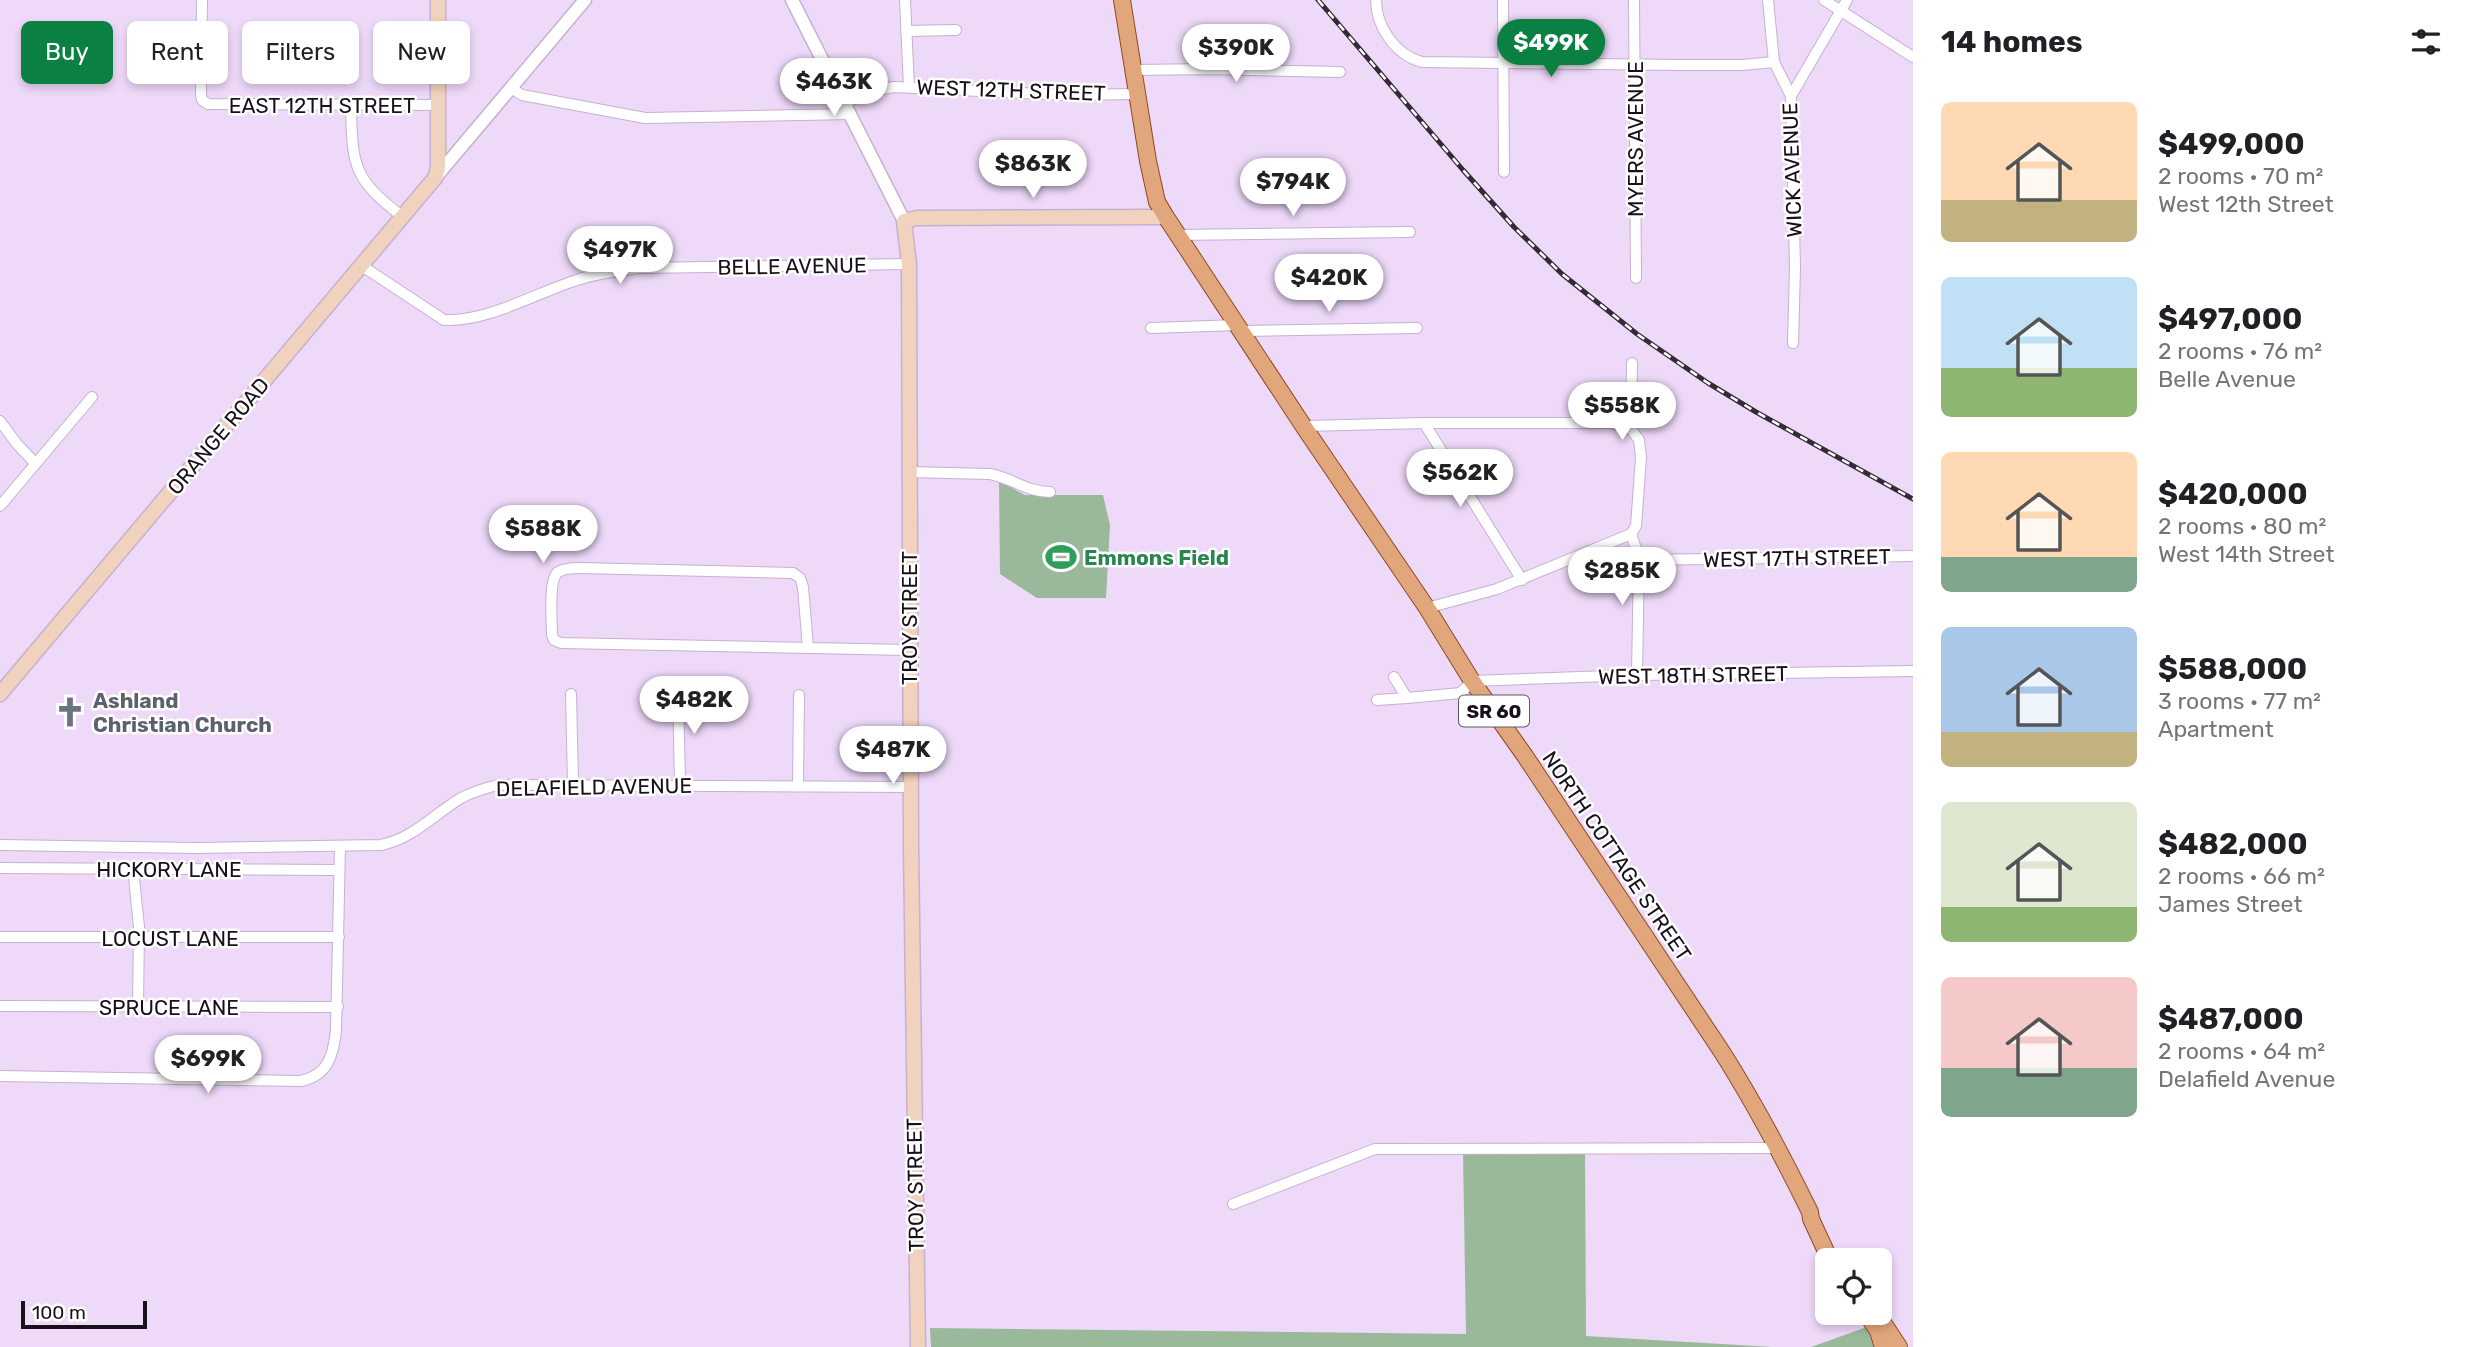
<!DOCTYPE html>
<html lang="en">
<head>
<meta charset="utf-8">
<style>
	body { margin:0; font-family:Rubik,sans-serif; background:#f6f6f6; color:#202124; height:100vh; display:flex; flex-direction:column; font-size:26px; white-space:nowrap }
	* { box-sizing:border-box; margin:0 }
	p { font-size:23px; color:#757577 }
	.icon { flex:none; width:38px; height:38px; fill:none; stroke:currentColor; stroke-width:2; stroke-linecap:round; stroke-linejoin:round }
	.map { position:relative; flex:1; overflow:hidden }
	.side { display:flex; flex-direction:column; background:#fff; width:560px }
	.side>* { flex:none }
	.hud { position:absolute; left:21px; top:21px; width:665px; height:63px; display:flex; gap:14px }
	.tools { position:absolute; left:1815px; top:1248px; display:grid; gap:14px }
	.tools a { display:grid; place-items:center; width:77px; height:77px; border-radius:10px; background:#fff; box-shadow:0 4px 10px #0003; font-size:35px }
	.scale { position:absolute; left:21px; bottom:18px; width:126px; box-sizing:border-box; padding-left:7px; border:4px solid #17101a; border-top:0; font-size:19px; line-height:24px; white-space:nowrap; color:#17101a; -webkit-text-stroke:5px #fff; paint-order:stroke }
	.price { position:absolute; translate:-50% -60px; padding:0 16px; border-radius:24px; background:#fff; color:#222; font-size:23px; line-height:46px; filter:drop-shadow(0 2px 4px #0008) }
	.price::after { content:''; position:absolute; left:50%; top:42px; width:21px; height:16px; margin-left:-10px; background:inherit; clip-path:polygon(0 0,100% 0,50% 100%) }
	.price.on { background:#0b8043; color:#fff }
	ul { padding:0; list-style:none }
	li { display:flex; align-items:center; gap:21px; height:175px; padding:0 28px }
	li span { display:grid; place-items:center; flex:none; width:196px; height:140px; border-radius:10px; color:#555 }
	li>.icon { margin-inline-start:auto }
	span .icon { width:84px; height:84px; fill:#fffc; stroke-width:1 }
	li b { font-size:30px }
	h2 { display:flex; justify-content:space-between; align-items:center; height:84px; padding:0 28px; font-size:30px }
	.chip { padding:0 24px; border-radius:10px; background:#fff; box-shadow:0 4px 10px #0003; font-size:24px; line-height:63px }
	.chip.on { background:#0b8043; color:#fff }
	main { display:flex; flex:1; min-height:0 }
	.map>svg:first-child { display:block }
</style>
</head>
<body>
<main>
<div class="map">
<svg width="1913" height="1347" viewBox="0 0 1913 1347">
	<rect width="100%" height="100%" fill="#eed9f9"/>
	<g fill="#9ab99b">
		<polygon points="999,481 1025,495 1103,495 1110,525 1106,598 1037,598 1000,574"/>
		<polygon points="1585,1151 1586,1336 1772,1347 931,1347 930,1328 1466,1334 1463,1152"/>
		<polygon points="1867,1327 1874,1347 1811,1347"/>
	</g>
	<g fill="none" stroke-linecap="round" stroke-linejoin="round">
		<g stroke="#c6b1cf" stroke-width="12">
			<g id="minor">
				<polyline points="202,0 201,95 202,100 208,104 439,105"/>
				<polyline points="905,0 909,87"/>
				<path d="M 1376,0 C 1376,26 1395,55 1422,62 L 1683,65 L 1743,65 L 1774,62"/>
				<polyline points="1503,0 1504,172"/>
				<polyline points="1634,0 1636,278"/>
				<polyline points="1768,0 1774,62 1791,96 1795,267 1793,343"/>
				<polyline points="1824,0 1913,57"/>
				<polyline points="906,31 956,30"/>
				<polyline points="1133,70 1210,69 1340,72"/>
				<polyline points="511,88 522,95 645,118 851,114"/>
				<polyline points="1791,96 1847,0"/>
				<polyline points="845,103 870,91 894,87 1067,95 1137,94"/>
				<path d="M 351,104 C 352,166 353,179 403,217"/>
				<polyline points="1177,235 1410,232"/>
				<path d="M 362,266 L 444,320 C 487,322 534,294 574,281 C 594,274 616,271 638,268 L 909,264"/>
				<polyline points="1151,328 1238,325"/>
				<polyline points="1242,331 1417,328"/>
				<polyline points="0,421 17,444 35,463"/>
				<polyline points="1424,423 1522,580"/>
				<polyline points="1305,426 1424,423 1612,423 1631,429"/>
				<path d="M 909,472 L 990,474 C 1012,478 1027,492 1050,492"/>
				<polyline points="0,506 92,397"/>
				<polyline points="1631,534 1636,526 1641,458 1639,440 1631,429 1632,363"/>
				<polyline points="1631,534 1639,557 1637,675"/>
				<polyline points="1639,560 1913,556"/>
				<polyline points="1427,608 1497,589 1631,534"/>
				<path d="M 808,648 L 803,587 L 800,578 L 793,573 L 580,568 C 573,568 564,568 558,572 C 548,580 552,622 552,635 L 554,640 L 561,643 L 909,650"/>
				<polyline points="1394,677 1407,698 1461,693 1472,681 1637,675 1913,671"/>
				<polyline points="678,687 680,785"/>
				<polyline points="571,694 573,784"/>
				<polyline points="1377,700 1407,698"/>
				<polyline points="798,785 799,695"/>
				<path d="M 0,845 L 197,848 L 381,845 C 414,838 433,815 461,798 C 473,792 485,788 498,785 L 910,787"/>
				<polyline points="0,868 338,870"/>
				<polyline points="133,868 139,927 138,1008"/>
				<polyline points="0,937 339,937"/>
				<polyline points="0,1006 338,1007"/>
				<path d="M 0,1076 L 301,1081 C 328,1075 333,1056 336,1031 L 340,846"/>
				<polyline points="1233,1204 1375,1149 1778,1148"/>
			</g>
		</g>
		<g stroke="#c6b1cf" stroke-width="15">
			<g id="tertiary">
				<polyline points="792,0 904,221"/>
				<polyline points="435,178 585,0"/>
			</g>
		</g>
		<g stroke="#c6b1cf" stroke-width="17">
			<g id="secondary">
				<polyline points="0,694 435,178 438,168 438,0"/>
				<polyline points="918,1347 911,846 909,264 904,221 917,218 1166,217"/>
			</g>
		</g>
		<g stroke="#8f4a22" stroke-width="18">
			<g id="primary">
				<path d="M 1122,0 L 1148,161 L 1157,202 L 1166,217 L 1306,430 L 1427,608 L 1472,681 L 1525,756 L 1722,1052 C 1755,1104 1783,1157 1810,1212 L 1811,1219 L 1830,1260"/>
				<polyline points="1865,1312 1878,1331 1883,1347"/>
				<polyline points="1876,1312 1899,1347"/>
			</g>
		</g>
		<use href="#minor" stroke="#fff" stroke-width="10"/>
		<use href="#tertiary" stroke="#fff" stroke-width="12"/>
		<use href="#secondary" stroke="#f1d2be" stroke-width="14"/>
		<use href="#primary" stroke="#e2a67d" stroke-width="16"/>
		<g stroke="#342b38" stroke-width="5">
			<polyline id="rail" points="1318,0 1463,170 1514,227 1562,274 1637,334 1708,383 1756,412 1913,499"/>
		</g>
		<use href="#rail" stroke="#fff" stroke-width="2.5" stroke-dasharray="8" stroke-linecap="butt"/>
	</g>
	<defs>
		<g id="stadium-bare" transform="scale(2.415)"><path d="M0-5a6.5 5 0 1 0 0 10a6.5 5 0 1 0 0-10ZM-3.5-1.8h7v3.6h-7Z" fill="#2e9e5b" stroke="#fff" stroke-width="2.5" paint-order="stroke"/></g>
		<g id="church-bare" transform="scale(2.415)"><path d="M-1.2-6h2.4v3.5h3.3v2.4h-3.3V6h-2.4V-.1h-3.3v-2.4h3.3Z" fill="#6b7280" stroke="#fff" stroke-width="2.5" paint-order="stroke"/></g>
	</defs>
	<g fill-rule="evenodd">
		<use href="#stadium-bare" x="1061" y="557"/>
		<use href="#church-bare" x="70" y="712"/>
	</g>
	<g text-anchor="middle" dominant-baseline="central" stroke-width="5" stroke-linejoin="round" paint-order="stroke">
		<rect fill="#fff" stroke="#5d585f" stroke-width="2" x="1459" y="695.5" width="70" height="31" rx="5"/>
		<g font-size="19" font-weight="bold" fill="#17101a">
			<text x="1494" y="711">SR 60</text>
		</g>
		<g font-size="21" fill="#17101a" stroke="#fff">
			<text transform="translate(1011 90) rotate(2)">WEST 12TH STREET</text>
			<text x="322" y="105">EAST 12TH STREET</text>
			<text transform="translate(1635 139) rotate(-90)">MYERS AVENUE</text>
			<text transform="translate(1792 170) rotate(-92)">WICK AVENUE</text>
			<text transform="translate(792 266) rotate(-1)">BELLE AVENUE</text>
			<text transform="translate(218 436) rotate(-50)">ORANGE ROAD</text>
			<text transform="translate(1797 558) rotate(-1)">WEST 17TH STREET</text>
			<text transform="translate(909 618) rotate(-90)">TROY STREET</text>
			<text transform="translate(1693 675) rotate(-1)">WEST 18TH STREET</text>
			<text transform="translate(594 787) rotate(-1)">DELAFIELD AVENUE</text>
			<text transform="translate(1617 856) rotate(56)">NORTH COTTAGE STREET</text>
			<text x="169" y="869">HICKORY LANE</text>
			<text x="170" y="938">LOCUST LANE</text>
			<text x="169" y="1007">SPRUCE LANE</text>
			<text transform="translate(915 1185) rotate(-91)">TROY STREET</text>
		</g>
		<g font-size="21" font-weight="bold" fill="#27864d" stroke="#fff" text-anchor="start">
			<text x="1084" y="557">Emmons Field</text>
		</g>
		<g font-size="21" font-weight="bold" fill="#5b616d" stroke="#fff" text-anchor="start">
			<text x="93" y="700">Ashland<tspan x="93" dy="24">Christian Church</tspan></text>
		</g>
	</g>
</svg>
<div class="tools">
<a><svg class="icon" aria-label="locate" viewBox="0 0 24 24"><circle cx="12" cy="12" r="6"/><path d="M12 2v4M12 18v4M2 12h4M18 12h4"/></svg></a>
</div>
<div class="scale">100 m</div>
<b class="price on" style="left:1551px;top:79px">$499K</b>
<b class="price" style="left:1236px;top:84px">$390K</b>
<b class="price" style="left:834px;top:118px">$463K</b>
<b class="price" style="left:1033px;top:200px">$863K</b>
<b class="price" style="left:1293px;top:218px">$794K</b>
<b class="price" style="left:620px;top:286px">$497K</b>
<b class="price" style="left:1329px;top:314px">$420K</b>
<b class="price" style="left:1622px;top:442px">$558K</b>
<b class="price" style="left:1460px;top:509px">$562K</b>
<b class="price" style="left:543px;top:565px">$588K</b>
<b class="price" style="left:1622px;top:607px">$285K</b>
<b class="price" style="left:694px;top:736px">$482K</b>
<b class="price" style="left:893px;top:786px">$487K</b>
<b class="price" style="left:208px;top:1095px">$699K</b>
<div class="hud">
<a class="chip on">Buy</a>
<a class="chip">Rent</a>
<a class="chip">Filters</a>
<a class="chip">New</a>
</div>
</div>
<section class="side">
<h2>14 homes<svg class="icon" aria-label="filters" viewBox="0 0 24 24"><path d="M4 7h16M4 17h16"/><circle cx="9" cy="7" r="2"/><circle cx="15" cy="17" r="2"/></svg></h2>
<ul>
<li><span style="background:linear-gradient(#ffd9b3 70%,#c2b280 0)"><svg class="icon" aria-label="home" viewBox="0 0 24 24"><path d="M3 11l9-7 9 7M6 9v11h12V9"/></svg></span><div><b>$499,000</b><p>2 rooms · 70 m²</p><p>West 12th Street</p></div></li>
<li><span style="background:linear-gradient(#bfe0f5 65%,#8fb573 0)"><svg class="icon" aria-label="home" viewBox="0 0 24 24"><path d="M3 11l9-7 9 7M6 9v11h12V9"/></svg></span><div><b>$497,000</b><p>2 rooms · 76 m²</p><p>Belle Avenue</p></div></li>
<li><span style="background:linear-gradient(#ffd9b3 75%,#7fa58c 0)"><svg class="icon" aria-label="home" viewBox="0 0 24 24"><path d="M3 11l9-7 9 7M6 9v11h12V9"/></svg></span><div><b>$420,000</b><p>2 rooms · 80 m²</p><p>West 14th Street</p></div></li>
<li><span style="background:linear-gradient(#a9c7e8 75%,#c2b280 0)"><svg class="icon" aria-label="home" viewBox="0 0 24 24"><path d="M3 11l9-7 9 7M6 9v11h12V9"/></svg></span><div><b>$588,000</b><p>3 rooms · 77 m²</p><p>Apartment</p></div></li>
<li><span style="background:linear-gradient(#dfe7d0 75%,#8fb573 0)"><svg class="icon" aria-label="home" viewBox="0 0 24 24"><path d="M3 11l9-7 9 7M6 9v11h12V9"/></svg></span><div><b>$482,000</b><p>2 rooms · 66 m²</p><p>James Street</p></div></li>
<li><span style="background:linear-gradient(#f6c9c9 65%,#7fa58c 0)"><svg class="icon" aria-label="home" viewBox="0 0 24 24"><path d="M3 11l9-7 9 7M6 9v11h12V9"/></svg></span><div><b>$487,000</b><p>2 rooms · 64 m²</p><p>Delafield Avenue</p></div></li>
</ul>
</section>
</main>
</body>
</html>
